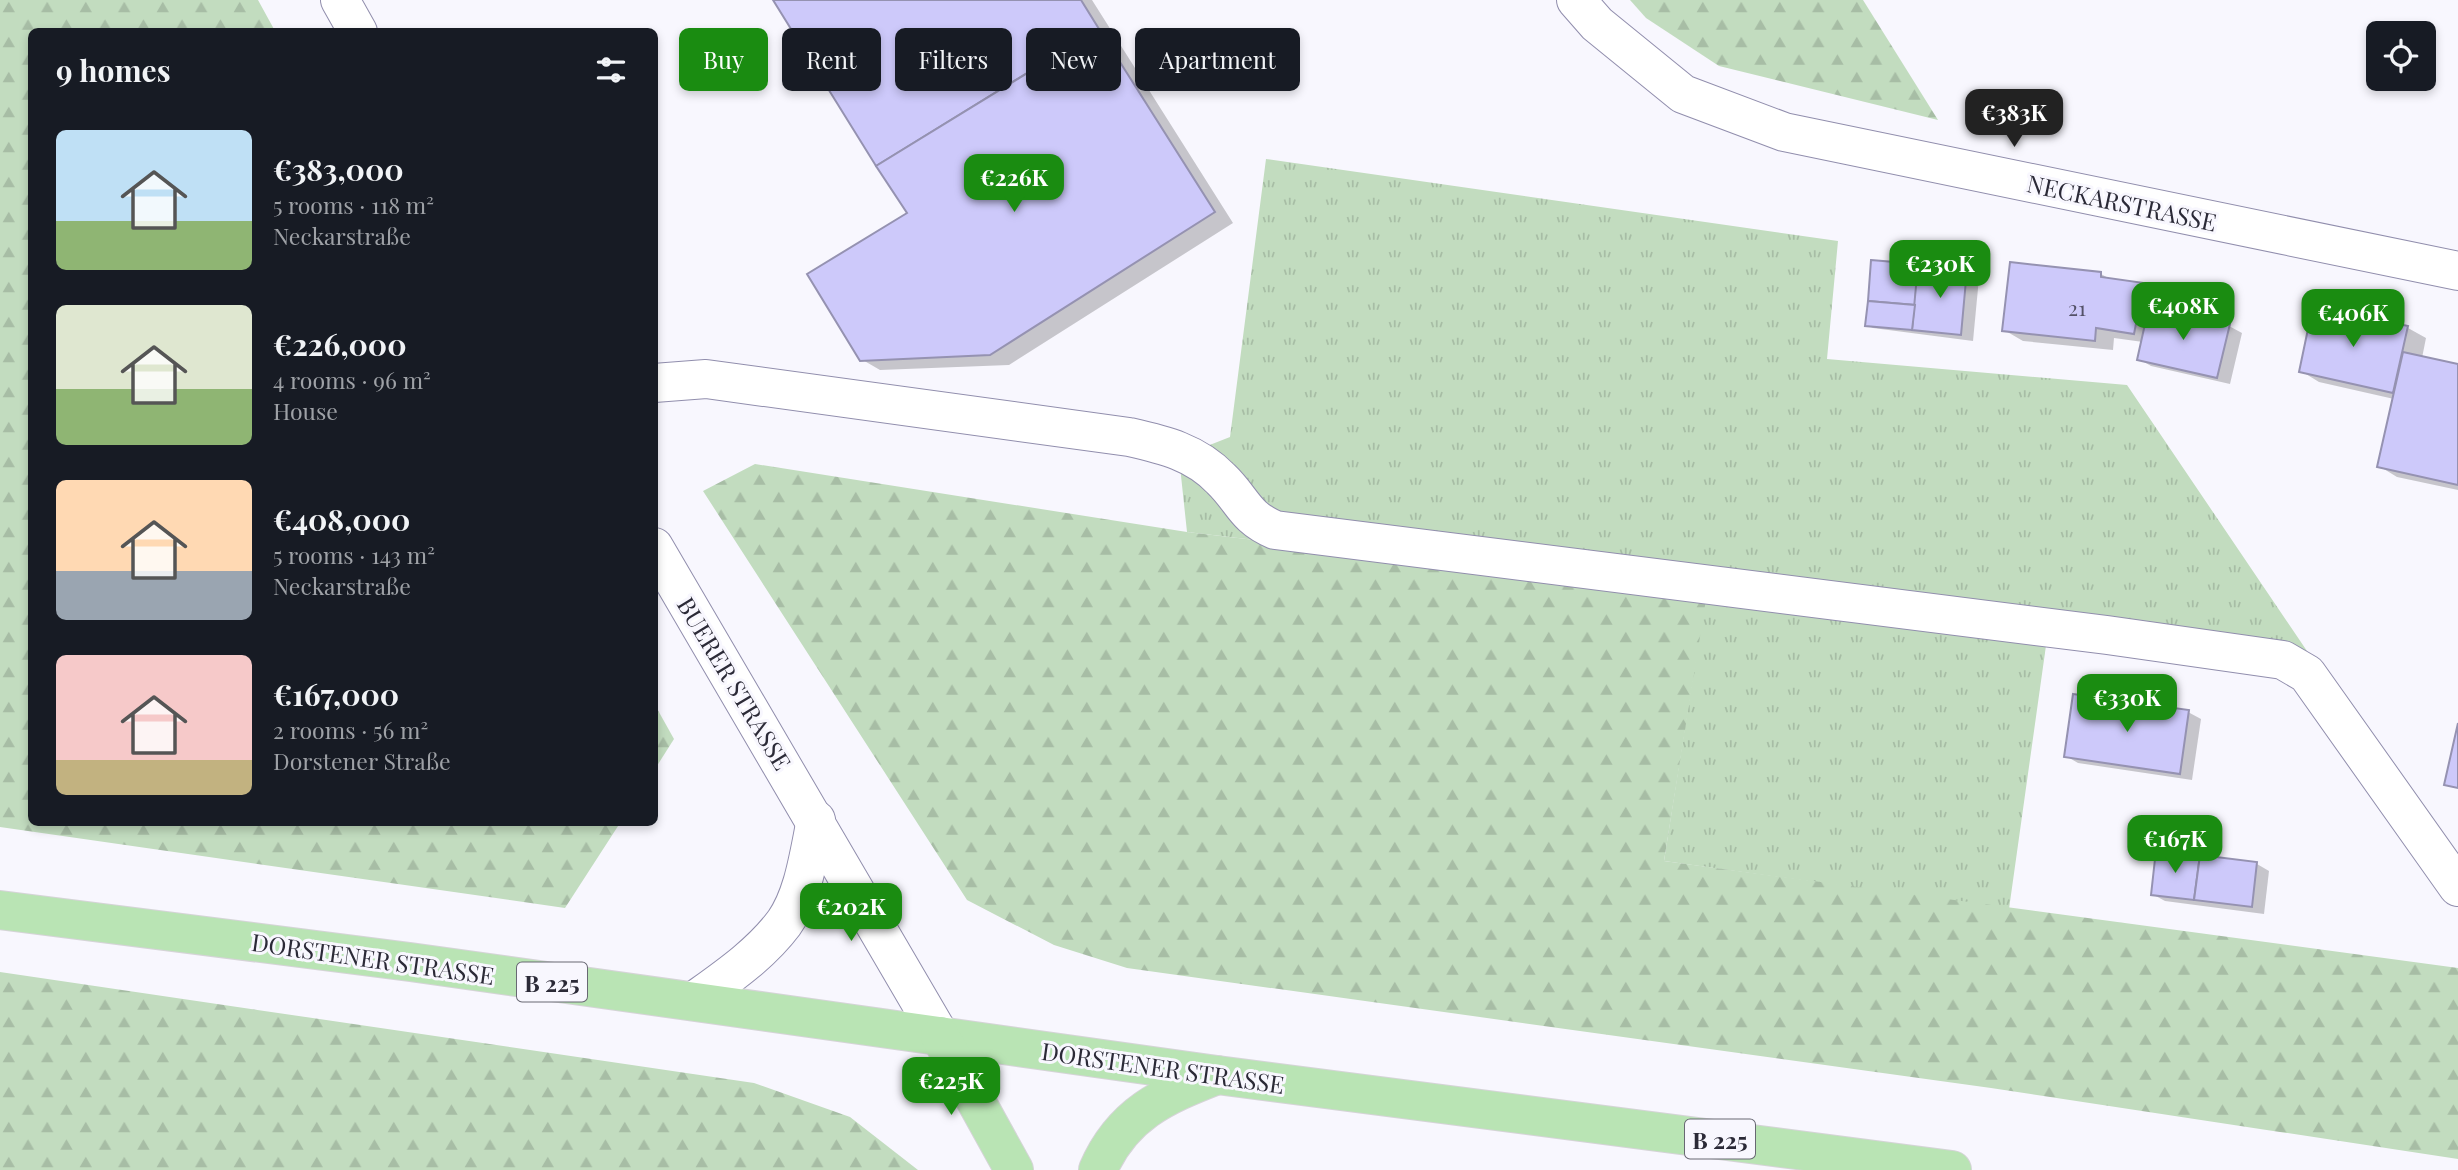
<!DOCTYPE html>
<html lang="en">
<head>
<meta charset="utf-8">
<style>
	body { margin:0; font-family:"Playfair Display",serif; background:#20242c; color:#f1f3f6; height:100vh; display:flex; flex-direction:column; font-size:26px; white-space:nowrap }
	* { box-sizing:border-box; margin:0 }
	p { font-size:23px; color:#9ea1a6 }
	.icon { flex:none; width:38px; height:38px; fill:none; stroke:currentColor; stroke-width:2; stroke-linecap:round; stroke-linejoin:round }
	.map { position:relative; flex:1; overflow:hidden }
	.side { position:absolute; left:28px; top:28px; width:630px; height:798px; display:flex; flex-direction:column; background:#171b24; border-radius:10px; box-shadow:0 4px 10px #0003 }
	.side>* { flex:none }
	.hud { position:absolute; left:679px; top:28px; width:665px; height:63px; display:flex; gap:14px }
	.fabs { position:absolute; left:2366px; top:21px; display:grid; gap:14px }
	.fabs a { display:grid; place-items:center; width:70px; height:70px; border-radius:10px; background:#171b24; box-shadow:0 4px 10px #0003; font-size:35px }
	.price { position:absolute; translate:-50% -60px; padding:0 16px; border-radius:14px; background:#1a8c11; color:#fff; font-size:23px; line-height:46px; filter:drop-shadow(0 2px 4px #0008) }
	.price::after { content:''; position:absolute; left:50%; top:42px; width:21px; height:16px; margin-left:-10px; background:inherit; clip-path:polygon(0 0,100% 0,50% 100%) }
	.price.active { background:#222; color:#fff }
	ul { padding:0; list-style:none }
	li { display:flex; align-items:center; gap:21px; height:175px; padding:0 28px }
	li span { display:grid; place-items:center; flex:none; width:196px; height:140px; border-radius:10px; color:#555 }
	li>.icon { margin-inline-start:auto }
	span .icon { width:84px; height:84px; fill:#fffc; stroke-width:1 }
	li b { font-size:30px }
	h2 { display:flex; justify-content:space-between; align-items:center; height:84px; padding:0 28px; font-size:30px }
	.tag { padding:0 24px; border-radius:10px; background:#171b24; box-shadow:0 4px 10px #0003; font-size:24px; line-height:63px }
	.tag.active { background:#1a8c11; color:#fff }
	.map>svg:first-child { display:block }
</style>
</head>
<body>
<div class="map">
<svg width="2458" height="1170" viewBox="0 0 2458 1170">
	<defs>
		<pattern id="grass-tufts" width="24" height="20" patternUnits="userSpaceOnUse" patternTransform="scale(1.75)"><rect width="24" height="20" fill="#c2dcbf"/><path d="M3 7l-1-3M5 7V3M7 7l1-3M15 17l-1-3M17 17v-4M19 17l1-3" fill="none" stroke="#a7bda5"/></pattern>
		<pattern id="forest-firs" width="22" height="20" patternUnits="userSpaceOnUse" patternTransform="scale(1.75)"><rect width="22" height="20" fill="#c2dcbf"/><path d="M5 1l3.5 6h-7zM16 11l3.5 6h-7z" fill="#a7bda5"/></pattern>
	</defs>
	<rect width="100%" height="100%" fill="#f8f7fe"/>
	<polygon fill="url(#grass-tufts)" points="1266,159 1838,241 1827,359 2127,385 2307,651 2050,617 2009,909 1664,861 1706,593 1187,532 1179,457 1230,437"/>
	<g fill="url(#forest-firs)">
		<polygon points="0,0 258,0 275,31 32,32 32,822 620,823 565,908 0,827"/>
		<polygon points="1630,0 1863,0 1938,120 1719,66 1646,18"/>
		<polygon points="755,464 1187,532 1707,593 1664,861 2458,968 2458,1159 1991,1088 1127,968 1054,945 967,900 703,491"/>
		<polygon points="655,705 674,739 655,769 654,769"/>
		<polygon points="0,972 754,1083 850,1117 918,1170 0,1170"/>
	</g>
	<g fill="#0003">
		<polygon points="776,0 1092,0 1233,223 1009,365 880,370 861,359 909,214"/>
		<polygon points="1966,271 1979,278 1973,341 1873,328 1867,325"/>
		<polygon points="2101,274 2112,280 2144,285 2162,295 2160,310 2229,326 2242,333 2230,384 2151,366 2139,359 2143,342 2114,338 2113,350 2023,341 2004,330"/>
		<polygon points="2314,307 2408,328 2426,338 2422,358 2458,366 2458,490 2397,477 2379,466 2394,399 2319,382 2301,371"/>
		<polygon points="2188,712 2201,719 2192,780 2078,763 2066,756"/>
		<polygon points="2257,864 2269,871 2264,914 2165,901 2152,894"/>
	</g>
	<g fill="#cdc9fa" stroke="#9592b1" stroke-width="2">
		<polygon points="773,0 1081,0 1099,29 876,166"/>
		<polygon points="1099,29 1215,212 990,355 860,361 807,274 907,213 876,166"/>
		<polygon points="1871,260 1918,264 1915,305 1868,301"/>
		<polygon points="2010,262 2101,272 2101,277 2144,283 2134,334 2096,328 2095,341 2002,331"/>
		<polygon points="1918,264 1967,269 1961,335 1912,330"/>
		<polygon points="1868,301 1915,305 1912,330 1865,326"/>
		<polygon points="2313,305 2408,326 2393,393 2299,372"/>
		<polygon points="2149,306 2230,324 2217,378 2137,360"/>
		<polygon points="2403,352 2458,364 2458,485 2377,467"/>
		<polygon points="2073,694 2189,710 2180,774 2064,757"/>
		<polygon points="2458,723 2458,788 2444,785"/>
		<polygon points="2156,850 2200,855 2194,900 2151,895"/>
		<polygon points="2200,855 2257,862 2252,907 2194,900"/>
	</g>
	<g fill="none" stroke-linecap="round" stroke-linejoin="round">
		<g stroke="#918ead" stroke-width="40">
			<g id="minor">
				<polyline points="340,0 358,32"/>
				<polyline points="1576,0 1597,24 1683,94 1784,132 2458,271"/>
				<path d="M 654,383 L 706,379 L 1129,437 C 1164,445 1195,452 1221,479 C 1243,500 1244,517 1275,530 L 2107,635 L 2283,660 L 2307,674 L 2458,887"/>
				<polyline points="654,547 940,1036"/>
				<path d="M 694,1001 C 726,978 760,955 784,923 C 804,895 809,853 816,820"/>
			</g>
		</g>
		<g stroke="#d5d4d7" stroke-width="40">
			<g id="major">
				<polyline points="0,910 410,962 1217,1075 1952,1170"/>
				<polyline points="940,1036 1014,1170"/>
				<path d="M 1098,1170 C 1122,1114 1163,1096 1217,1075"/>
			</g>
		</g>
		<use href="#minor" stroke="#fff" stroke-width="38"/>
		<use href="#major" stroke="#b9e4b4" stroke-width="38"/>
	</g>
	<g text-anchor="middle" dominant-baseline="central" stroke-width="6" stroke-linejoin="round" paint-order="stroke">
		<g font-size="21" fill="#545268">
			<text x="2077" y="307">21</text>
		</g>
		<g fill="#f8f7fe" stroke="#686873" stroke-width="2">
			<rect x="517" y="962.5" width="70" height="39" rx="5"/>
			<rect x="1685" y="1119.5" width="70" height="39" rx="5"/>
		</g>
		<g font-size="23" font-weight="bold" fill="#2b2a37">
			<text x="552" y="982">B 225</text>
			<text x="1720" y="1139">B 225</text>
		</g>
		<g font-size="24" fill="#2b2a37" stroke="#f8f7fe">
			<text transform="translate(2122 202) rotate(12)">NECKARSTRASSE</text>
			<text transform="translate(735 683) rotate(59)">BUERER STRASSE</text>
			<text transform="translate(373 958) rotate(8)">DORSTENER STRASSE</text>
			<text transform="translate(1163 1067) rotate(8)">DORSTENER STRASSE</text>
		</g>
	</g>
</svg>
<div class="fabs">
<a><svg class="icon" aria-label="locate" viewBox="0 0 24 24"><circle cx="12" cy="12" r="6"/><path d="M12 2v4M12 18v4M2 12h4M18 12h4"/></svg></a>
</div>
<b class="price active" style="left:2014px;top:149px">€383K</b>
<b class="price" style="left:1014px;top:214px">€226K</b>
<b class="price" style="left:1940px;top:300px">€230K</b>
<b class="price" style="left:2183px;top:342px">€408K</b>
<b class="price" style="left:2353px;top:349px">€406K</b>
<b class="price" style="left:2127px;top:734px">€330K</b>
<b class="price" style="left:2175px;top:875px">€167K</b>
<b class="price" style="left:851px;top:943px">€202K</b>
<b class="price" style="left:951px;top:1117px">€225K</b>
<div class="hud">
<a class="tag active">Buy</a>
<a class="tag">Rent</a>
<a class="tag">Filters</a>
<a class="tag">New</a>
<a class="tag">Apartment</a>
</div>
<section class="side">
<h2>9 homes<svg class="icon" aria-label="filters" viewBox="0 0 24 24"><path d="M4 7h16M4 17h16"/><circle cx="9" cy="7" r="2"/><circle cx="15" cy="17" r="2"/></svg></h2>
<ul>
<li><span style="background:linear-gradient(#bfe0f5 65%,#8fb573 0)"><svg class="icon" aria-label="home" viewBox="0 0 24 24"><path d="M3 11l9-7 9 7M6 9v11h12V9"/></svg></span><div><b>€383,000</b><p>5 rooms · 118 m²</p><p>Neckarstraße</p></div></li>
<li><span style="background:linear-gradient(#dfe7d0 60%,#8fb573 0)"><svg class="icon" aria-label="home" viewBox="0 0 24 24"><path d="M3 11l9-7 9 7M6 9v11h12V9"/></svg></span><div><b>€226,000</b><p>4 rooms · 96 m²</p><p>House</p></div></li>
<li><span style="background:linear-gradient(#ffd9b3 65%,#9aa5b1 0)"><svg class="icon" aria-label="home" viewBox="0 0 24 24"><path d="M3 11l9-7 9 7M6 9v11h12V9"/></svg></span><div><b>€408,000</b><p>5 rooms · 143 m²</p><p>Neckarstraße</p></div></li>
<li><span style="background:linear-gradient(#f6c9c9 75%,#c2b280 0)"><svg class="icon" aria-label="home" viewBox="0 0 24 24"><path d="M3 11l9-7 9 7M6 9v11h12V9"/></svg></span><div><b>€167,000</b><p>2 rooms · 56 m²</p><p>Dorstener Straße</p></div></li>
</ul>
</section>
</div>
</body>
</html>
